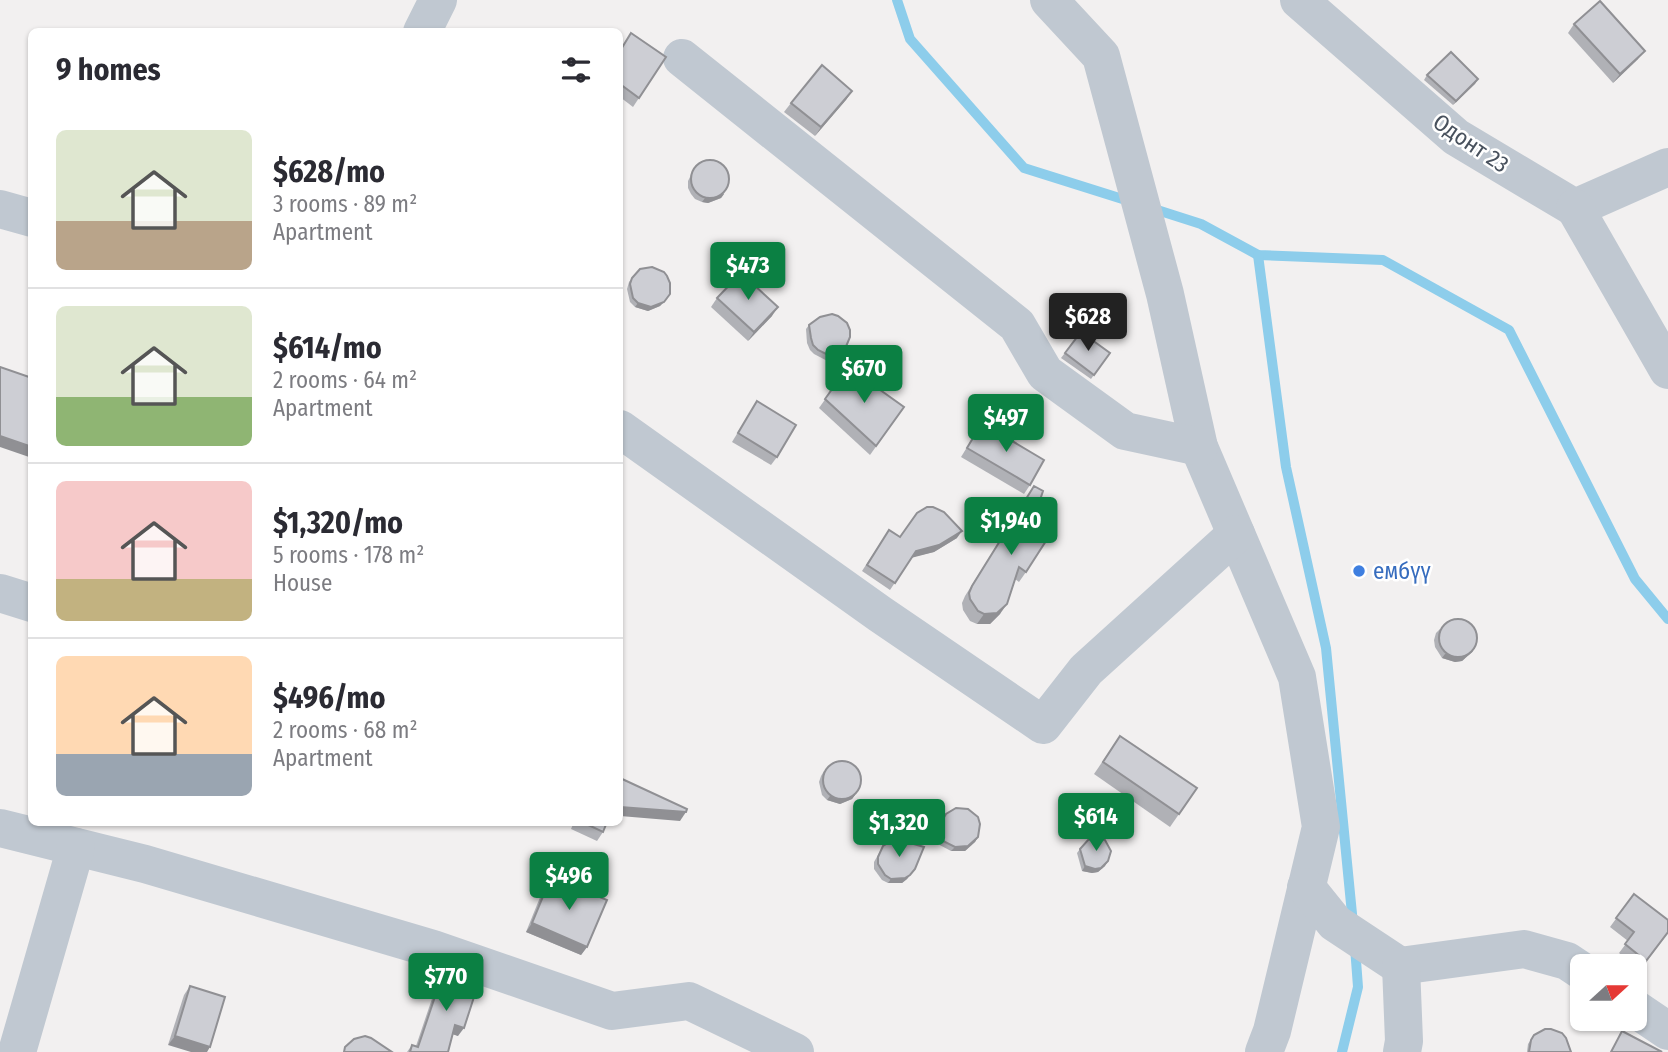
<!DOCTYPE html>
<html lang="en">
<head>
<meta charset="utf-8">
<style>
	body { margin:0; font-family:"Fira Sans Condensed",sans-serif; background:#f7f7f7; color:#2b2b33; height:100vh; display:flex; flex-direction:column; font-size:26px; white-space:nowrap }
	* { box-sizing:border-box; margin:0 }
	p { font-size:23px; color:#7c7c81 }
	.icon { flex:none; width:38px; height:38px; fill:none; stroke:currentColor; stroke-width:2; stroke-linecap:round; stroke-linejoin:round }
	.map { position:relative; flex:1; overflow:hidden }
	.sheet { position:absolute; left:28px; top:28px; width:595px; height:798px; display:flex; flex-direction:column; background:#fff; border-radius:10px; box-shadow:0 2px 5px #0004 }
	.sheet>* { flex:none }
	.needle { width:46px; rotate:69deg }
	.fabs { position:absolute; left:1570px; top:954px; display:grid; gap:14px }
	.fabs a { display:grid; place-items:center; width:77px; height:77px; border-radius:10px; background:#fff; box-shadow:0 2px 5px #0004; font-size:35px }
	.price { position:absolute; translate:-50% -60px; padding:0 16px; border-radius:7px; background:#0b8043; color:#fff; font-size:23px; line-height:46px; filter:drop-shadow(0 2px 4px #0008) }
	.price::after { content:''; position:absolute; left:50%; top:42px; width:21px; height:16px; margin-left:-10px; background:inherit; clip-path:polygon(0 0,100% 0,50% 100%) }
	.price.current { background:#222; color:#fff }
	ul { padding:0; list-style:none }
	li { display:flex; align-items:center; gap:21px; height:175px; padding:0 28px }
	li+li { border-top:2px solid #e1e1e2 }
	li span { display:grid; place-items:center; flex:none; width:196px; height:140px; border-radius:10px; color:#555 }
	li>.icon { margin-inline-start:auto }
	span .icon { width:84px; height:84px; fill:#fffc; stroke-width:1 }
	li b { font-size:30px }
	h2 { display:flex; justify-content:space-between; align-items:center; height:84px; padding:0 28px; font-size:30px }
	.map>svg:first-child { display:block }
</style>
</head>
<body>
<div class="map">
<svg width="1668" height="1052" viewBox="0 0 1668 1052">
	<rect width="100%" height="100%" fill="#f2f0f0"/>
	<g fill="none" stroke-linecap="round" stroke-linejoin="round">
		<g stroke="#8dcdeb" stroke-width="10">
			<polyline points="897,0 910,39 1024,168 1132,202"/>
			<polyline points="1151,208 1201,224 1258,255 1383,260 1509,330 1635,579 1668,619"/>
			<polyline points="1258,255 1286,467 1326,648 1353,924"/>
			<polyline points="1342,1052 1358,987 1355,947"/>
		</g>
		<g stroke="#c0c8d1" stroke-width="38">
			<polyline points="1049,0 1101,56 1165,294 1199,447 1297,677 1321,827 1272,1031 1264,1052"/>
			<polyline points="1299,0 1456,137 1575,208 1668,167"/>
			<polyline points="422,32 438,0"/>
			<polyline points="682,58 1017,325 1045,373 1125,431 1199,447"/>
			<polyline points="1575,208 1668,370"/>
			<polyline points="0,209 32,218"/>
			<polyline points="620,429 880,614 1043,725 1086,670 1236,534"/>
			<polyline points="0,593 32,603"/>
			<polyline points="0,828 145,864 433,949 612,1011 689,1001 795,1052"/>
			<polyline points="1306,887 1335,923 1400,966 1524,949 1567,961 1582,971"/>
			<polyline points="1401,966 1404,1041 1402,1052"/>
			<polyline points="1634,1008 1668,1031"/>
			<polyline points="17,1052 76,847"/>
		</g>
	</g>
	<g fill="#b0b1b6">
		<polygon points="1574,24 1638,59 1613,83 1568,33"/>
		<polygon points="620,51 666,57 633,107 620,97"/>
		<polygon points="1427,75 1478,79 1453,105 1424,80"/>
		<polygon points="852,91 815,136 784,112 791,103"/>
		<polygon points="696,165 724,194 721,198 708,203 702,202 695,199 691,194 688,188 688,181"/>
		<polygon points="632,278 670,294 660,306 648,311 635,307 630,302 627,289 629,282"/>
		<polygon points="717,298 772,316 748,341 711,307"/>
		<polygon points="809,325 840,361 837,366 814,354 810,350 807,343 806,329"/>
		<polygon points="1081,332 1110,353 1091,379 1061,358"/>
		<polygon points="848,367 904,407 870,455 819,408"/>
		<polygon points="757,401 777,457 771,465 732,442"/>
		<polygon points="982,423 1030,485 1024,494 961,457"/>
		<polygon points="1034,486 1034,518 1026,572 1019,582 1015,579 1000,614 990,624 977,624 970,621 963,610 962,603 965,596"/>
		<polygon points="889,530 900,537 957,538 934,552 912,557 890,590 862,571"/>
		<polygon points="1440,629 1475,647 1472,652 1462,661 1455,662 1442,658 1435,647 1434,640 1436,633"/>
		<polygon points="1120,736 1197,788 1170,827 1094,774"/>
		<polygon points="824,771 855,795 852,799 840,804 827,800 822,795 819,782 821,776"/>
		<polygon points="946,814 978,837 975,842 965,851 951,851 934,842 939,823"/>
		<polygon points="574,822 607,822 603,832 597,841 571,829"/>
		<polygon points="883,846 915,869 907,879 902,883 888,883 882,880 874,869 874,862"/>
		<polygon points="1080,849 1105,866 1098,872 1092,873 1082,871 1077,853"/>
		<polygon points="551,877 587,947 581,955 526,932 545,885"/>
		<polygon points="1634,894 1668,933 1640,970 1619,953 1628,941 1610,927"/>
		<polygon points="445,967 462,993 458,1036 453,1034 448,1052 407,1052 412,1045 416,1046 440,975"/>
		<polygon points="190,986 225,997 168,1045 184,995"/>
		<polygon points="1534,1035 1571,1052 1527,1052 1528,1044"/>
	</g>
	<g fill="#909094">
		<polygon points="1645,51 1638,59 1613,83 1620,74"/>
		<polygon points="1478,79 1475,84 1453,105 1456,101"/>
		<polygon points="852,91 846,100 815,136 821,127"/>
		<polygon points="724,194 721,198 708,203 702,202 705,198"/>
		<polygon points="664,302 660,306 648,311 635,307 638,303"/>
		<polygon points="778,307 772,316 748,341 754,332"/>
		<polygon points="0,436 32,447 32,458 0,447"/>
		<polygon points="962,531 957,538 934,552 911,558 916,551"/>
		<polygon points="1007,604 1000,614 990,624 977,624 984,614"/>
		<polygon points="1475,647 1472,652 1462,661 1455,662 1442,658 1445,654"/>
		<polygon points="855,795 852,799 840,804 827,800 830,796"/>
		<polygon points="620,807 686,812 680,821 620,816"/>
		<polygon points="978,837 975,842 965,851 951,851 955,847"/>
		<polygon points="1108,861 1105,866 1098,872 1092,873 1082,871 1085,866"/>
		<polygon points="910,875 907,879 902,883 888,883 891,879"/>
		<polygon points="532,923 587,947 581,955 526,932"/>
		<polygon points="455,1025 464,1028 458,1036 449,1033"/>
		<polygon points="175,1036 210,1047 207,1052 191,1052 168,1045"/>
	</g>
	<g fill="#cdced4" stroke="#909094" stroke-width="2">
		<polygon points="1600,1 1645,51 1620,74 1574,24"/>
		<polygon points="631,33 666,57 639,98 620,84 620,51"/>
		<polygon points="1451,52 1478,79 1456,101 1427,75"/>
		<polygon points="822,65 852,91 821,127 791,103"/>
		<circle cx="710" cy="179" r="19"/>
		<polygon points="652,267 664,272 667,276 670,283 670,294 664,302 651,307 638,303 633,298 630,284 632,278 640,269"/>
		<polygon points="741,273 778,307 754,332 717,298"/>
		<polygon points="832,314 838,316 847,323 850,330 850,337 840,361 818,350 813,345 811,338 809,325 820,317"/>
		<polygon points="1081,332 1110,353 1094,375 1065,353"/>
		<polygon points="0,367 32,378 32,447 0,436"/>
		<polygon points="848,367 904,407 876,446 825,399"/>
		<polygon points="757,401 796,425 777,457 738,433"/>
		<polygon points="982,423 1044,460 1030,485 967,448"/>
		<polygon points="1034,486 1043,491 1034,518 1053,530 1026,572 1019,567 1007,604 997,613 984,614 978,611 970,599 969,593 972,586"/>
		<polygon points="927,507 933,507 944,512 962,531 939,545 916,551 895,583 867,565 889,530 900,537 917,513"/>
		<circle cx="1458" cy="638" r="19"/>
		<polygon points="1120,736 1197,788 1179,814 1103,762"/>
		<circle cx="842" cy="780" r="19"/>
		<polygon points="620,778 687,809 686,812 620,807"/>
		<polygon points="956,808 968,809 978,817 980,824 978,837 968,846 955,847 937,838 943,819 946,814"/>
		<polygon points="582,822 607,822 603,832"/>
		<polygon points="1095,837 1105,840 1111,851 1108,861 1101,868 1095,869 1085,866 1080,849 1088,840"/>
		<polygon points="893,840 900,840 924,847 915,869 910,875 905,878 891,879 885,875 878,864 878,857 883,846"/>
		<polygon points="551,877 607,900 587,947 532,923"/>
		<polygon points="1634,894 1668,920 1668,932 1646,961 1625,944 1634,932 1616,918"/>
		<polygon points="445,967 467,974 462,993 474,997 464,1028 455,1025 448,1052 410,1052 412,1045 418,1047"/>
		<polygon points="190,986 225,997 210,1047 175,1036"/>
		<polygon points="1545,1029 1551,1029 1562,1033 1566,1038 1571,1052 1529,1052 1531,1040 1534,1035"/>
		<polygon points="1622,1031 1662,1052 1611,1052"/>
		<polygon points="365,1036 371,1038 392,1052 344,1052 345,1047 354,1039"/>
	</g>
	<circle fill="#3f7fe0" stroke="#fff" stroke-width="2.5" cx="1359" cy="571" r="7"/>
	<g text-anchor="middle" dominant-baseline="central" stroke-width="5" stroke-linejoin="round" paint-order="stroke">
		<g font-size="23" fill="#48515d" stroke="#fff">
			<text transform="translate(1471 143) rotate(34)">Одонт 23</text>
		</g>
		<g font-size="23" fill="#366cbe" stroke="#fff" text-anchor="start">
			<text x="1373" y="571">ембүү</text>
		</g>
	</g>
</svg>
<div class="fabs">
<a><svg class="needle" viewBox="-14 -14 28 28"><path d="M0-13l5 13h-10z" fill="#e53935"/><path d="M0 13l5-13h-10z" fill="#7c7c81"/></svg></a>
</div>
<b class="price" style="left:748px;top:302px">$473</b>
<b class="price current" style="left:1088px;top:353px">$628</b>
<b class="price" style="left:864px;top:405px">$670</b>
<b class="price" style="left:1006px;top:454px">$497</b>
<b class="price" style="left:1011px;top:557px">$1,940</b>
<b class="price" style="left:1096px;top:853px">$614</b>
<b class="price" style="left:899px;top:859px">$1,320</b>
<b class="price" style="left:569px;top:912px">$496</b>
<b class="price" style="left:446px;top:1013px">$770</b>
<section class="sheet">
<h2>9 homes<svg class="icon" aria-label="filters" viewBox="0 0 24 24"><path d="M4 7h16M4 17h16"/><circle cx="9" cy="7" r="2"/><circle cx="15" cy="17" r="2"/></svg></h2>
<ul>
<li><span style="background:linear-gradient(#dfe7d0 65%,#b9a48a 0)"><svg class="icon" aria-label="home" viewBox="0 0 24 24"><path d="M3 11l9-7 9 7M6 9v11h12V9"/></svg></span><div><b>$628/mo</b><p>3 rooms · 89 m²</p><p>Apartment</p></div></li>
<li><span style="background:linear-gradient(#dfe7d0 65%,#8fb573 0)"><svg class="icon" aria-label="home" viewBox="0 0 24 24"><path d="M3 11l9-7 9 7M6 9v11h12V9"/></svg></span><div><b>$614/mo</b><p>2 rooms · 64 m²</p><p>Apartment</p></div></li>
<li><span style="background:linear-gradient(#f6c9c9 70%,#c2b280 0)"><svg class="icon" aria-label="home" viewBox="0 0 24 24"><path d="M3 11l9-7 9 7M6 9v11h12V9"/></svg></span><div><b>$1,320/mo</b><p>5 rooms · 178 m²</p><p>House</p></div></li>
<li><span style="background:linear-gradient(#ffd9b3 70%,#9aa5b1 0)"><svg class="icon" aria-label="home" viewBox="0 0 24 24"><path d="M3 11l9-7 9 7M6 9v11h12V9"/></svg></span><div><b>$496/mo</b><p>2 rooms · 68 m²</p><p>Apartment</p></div></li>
</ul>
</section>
</div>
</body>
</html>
